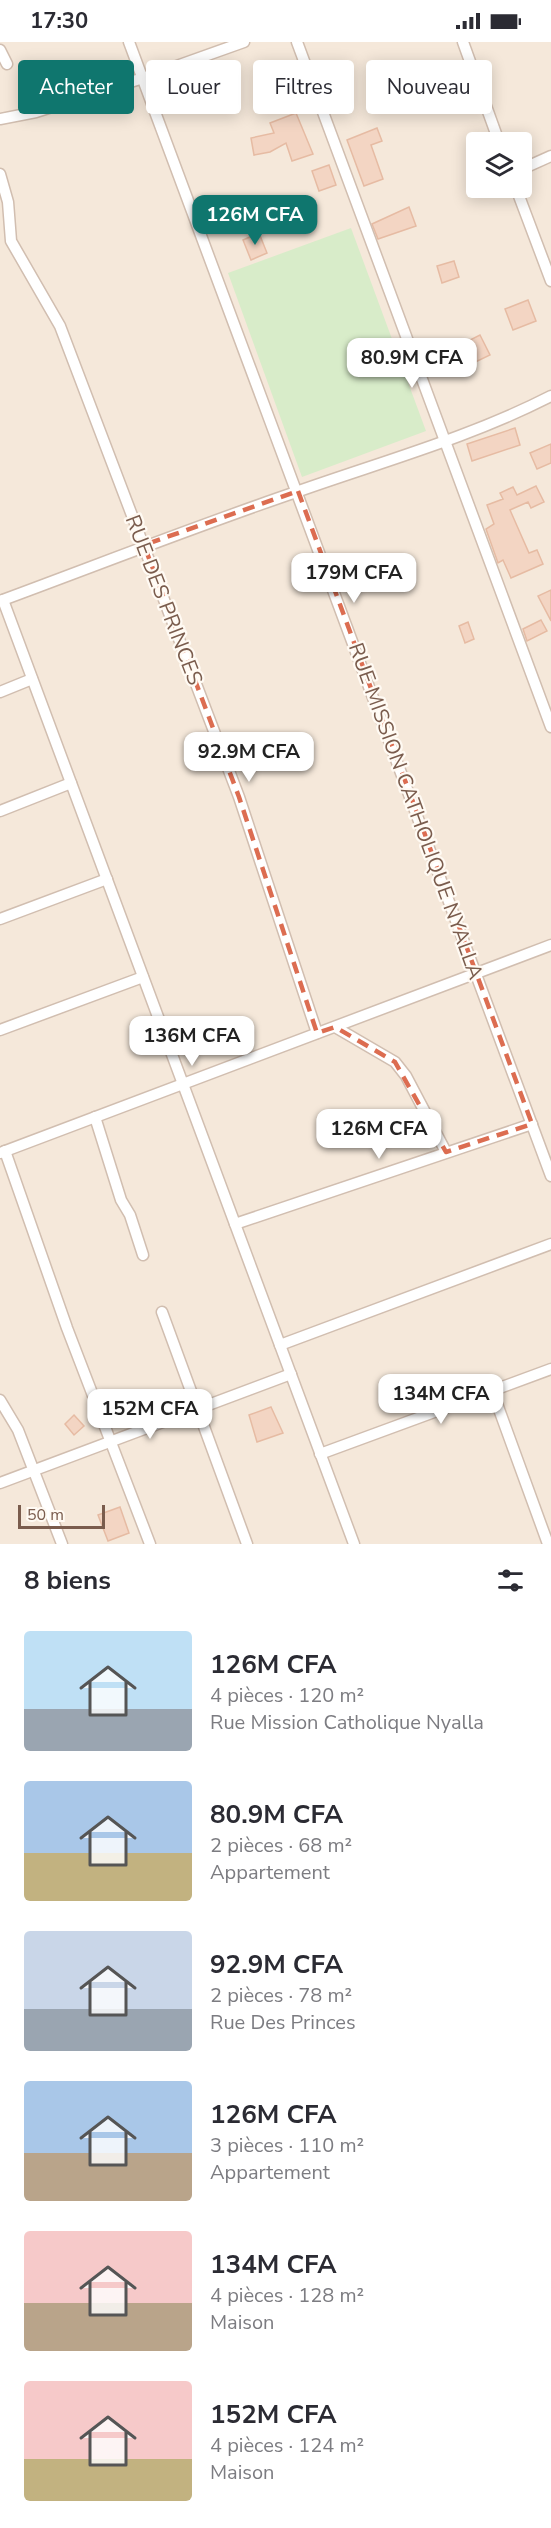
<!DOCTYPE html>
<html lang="fr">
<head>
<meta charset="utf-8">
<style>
	body { margin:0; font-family:"Nunito Sans",sans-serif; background:#f7f7f7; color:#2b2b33; height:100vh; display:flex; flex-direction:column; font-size:22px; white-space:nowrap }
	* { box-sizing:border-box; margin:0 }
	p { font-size:20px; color:#7c7c81 }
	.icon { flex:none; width:33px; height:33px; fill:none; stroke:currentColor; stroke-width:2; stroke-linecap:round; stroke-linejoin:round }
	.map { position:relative; height:1502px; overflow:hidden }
	.drawer { display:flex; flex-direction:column; background:#fff; flex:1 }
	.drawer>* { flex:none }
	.banner { position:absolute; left:18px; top:18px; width:516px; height:54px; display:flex; gap:12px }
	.fabs { position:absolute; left:466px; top:90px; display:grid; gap:12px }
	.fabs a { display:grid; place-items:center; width:66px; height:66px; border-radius:6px; background:#fff; box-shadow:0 3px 15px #0003; font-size:30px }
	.scale { position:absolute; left:18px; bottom:15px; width:87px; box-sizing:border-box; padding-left:6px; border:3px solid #7a5c4d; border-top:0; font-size:16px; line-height:21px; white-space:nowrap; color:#7a5c4d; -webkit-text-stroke:4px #fffaf3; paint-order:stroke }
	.price { position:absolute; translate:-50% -51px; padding:0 14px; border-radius:12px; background:#fff; color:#222; font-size:20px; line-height:39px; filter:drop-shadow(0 2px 3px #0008) }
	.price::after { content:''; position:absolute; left:50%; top:36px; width:18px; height:14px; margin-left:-9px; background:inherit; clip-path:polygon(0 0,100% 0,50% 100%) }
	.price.current { background:#0f766e; color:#fff }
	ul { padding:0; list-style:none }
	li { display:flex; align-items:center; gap:18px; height:150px; padding:0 24px }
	li span { display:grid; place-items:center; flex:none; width:168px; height:120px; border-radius:6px; color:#555 }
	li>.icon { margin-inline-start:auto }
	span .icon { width:72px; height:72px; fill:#fffc; stroke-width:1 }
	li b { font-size:26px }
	h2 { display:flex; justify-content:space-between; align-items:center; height:72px; padding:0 24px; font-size:26px }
	.tag { padding:0 21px; border-radius:6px; background:#fff; box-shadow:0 3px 15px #0003; font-size:21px; line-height:54px }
	.tag.current { background:#0f766e; color:#fff }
	.status { display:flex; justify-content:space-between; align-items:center; height:42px; padding:0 30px; background:#fff; direction:ltr }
	.status svg { height:16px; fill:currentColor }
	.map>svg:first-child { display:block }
</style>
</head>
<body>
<div class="status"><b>17:30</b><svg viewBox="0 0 49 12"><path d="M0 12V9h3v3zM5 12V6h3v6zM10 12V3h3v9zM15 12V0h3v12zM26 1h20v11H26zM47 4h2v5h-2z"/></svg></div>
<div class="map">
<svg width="551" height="1502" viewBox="0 0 551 1502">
	<rect width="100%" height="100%" fill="#fdf6ec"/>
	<path fill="#f5e8da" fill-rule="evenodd" d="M 0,0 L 551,0 L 551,1502 L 0,1502 ZM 477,100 L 522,100 L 522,146 L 477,146 Z"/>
	<polygon fill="#d8ecc9" points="351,186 426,389 302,435 228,231"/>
	<g fill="#f3d5c3" stroke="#e6bba3" stroke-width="1.5">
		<polygon points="346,28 352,46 340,50 334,33"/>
		<polygon points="296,71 313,112 292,119 286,101 270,110 254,113 251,96 274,91 270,81"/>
		<polygon points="377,86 382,99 371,103 383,137 364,144 347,98"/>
		<polygon points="329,123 336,143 319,149 312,129"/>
		<polygon points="409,165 416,184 378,197 372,182"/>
		<polygon points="259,191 267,211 251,218 243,198"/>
		<polygon points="454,219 459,235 442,241 437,224"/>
		<polygon points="528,258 536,279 513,288 505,267"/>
		<polygon points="480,293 490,313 459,328 450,308"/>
		<polygon points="515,386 520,403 472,419 467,402"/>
		<polygon points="551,402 551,421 537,427 530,411"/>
		<polygon points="536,444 544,460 531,466 528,460 510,468 529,511 537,508 543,522 511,536 503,518 498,521 486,487 494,482 487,463 503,457 500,451 513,445 517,453"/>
		<polygon points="551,548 551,579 538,554"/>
		<polygon points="541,578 547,589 527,599 523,587"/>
		<polygon points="468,580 474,597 465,601 459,584"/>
		<polygon points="271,1365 283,1391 257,1400 249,1373"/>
		<polygon points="74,1373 84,1384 74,1393 65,1382"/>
		<polygon points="120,1465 129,1491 108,1499 98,1473"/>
	</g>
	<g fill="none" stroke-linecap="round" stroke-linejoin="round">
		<g stroke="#d1beb0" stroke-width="13">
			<g id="minor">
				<polyline points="129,0 551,1134"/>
				<polyline points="297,0 551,685"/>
				<polyline points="463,0 499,100"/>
				<polyline points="0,8 7,22"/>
				<polyline points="0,77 36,70 143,36 244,0"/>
				<polyline points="522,127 551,114"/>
				<polyline points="0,132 8,160 11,199 60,284 239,755 317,991"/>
				<polyline points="516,146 551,239"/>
				<polyline points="3,558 354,1502"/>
				<path d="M 0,559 C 100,522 199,483 299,449 C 384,419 471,395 551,354"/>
				<polyline points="0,650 32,637"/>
				<polyline points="0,769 71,741"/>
				<polyline points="0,877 107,837"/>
				<polyline points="335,985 395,1020 406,1034 446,1110"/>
				<polyline points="0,988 143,935"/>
				<polyline points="95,1075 121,1158 130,1173 143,1213"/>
				<polyline points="5,1109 67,1286 150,1502"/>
				<polyline points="0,1111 551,903"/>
				<polyline points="235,1182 532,1082"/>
				<polyline points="162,1270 247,1502"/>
				<polyline points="280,1303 551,1202"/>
				<polyline points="492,1348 548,1502"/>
				<polyline points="0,1358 18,1388 62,1502"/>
				<polyline points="320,1412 551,1327"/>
				<polyline points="0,1441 291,1332"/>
			</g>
		</g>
		<use href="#minor" stroke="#fff" stroke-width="10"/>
	</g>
	<path fill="none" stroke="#dc6d51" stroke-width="4.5" stroke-dasharray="12 8" stroke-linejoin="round" d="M 298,449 L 532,1082 L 446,1110 L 395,1020 L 335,985 L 317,991 L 239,755 L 144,503 Z"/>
	<g text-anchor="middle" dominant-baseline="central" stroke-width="4.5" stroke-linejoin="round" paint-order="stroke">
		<g font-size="21" fill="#7a5c4d" stroke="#fffaf3">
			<text transform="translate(164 558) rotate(69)">RUE DES PRINCES</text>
			<text transform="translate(416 769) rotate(70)">RUE MISSION CATHOLIQUE NYALLA</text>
		</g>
	</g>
</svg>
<div class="fabs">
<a><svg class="icon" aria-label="layers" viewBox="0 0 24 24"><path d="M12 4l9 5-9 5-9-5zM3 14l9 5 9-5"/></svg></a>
</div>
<div class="scale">50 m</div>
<b class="price current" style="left:255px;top:204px">126M CFA</b>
<b class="price" style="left:412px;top:347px">80.9M CFA</b>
<b class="price" style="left:354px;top:562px">179M CFA</b>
<b class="price" style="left:249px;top:741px">92.9M CFA</b>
<b class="price" style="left:192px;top:1025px">136M CFA</b>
<b class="price" style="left:379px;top:1118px">126M CFA</b>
<b class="price" style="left:441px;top:1383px">134M CFA</b>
<b class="price" style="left:150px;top:1398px">152M CFA</b>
<div class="banner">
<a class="tag current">Acheter</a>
<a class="tag">Louer</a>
<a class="tag">Filtres</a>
<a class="tag">Nouveau</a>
</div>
</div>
<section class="drawer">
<h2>8 biens<svg class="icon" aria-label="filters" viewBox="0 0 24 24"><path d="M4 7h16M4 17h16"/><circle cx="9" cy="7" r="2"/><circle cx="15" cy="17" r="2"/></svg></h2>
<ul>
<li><span style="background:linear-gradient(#bfe0f5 65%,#9aa5b1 0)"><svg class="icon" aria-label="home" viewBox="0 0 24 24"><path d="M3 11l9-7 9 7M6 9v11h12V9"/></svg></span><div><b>126M CFA</b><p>4 pièces · 120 m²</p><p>Rue Mission Catholique Nyalla</p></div></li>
<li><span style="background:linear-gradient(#a9c7e8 60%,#c2b280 0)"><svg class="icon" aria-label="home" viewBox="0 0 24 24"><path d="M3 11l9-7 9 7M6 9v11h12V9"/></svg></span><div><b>80.9M CFA</b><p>2 pièces · 68 m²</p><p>Appartement</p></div></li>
<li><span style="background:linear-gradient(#c9d6e8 65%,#9aa5b1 0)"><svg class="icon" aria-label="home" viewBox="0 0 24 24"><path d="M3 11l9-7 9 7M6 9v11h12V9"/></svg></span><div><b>92.9M CFA</b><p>2 pièces · 78 m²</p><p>Rue Des Princes</p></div></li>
<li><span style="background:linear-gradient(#a9c7e8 60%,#b9a48a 0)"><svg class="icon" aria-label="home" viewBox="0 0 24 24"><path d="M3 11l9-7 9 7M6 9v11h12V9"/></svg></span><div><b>126M CFA</b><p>3 pièces · 110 m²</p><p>Appartement</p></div></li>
<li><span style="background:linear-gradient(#f6c9c9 60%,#b9a48a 0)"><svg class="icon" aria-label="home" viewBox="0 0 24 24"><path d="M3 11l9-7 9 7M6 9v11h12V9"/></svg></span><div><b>134M CFA</b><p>4 pièces · 128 m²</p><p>Maison</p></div></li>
<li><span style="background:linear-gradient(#f6c9c9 65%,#c2b280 0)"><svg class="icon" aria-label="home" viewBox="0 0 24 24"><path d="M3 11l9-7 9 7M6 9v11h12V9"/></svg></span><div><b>152M CFA</b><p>4 pièces · 124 m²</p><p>Maison</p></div></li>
</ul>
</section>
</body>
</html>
